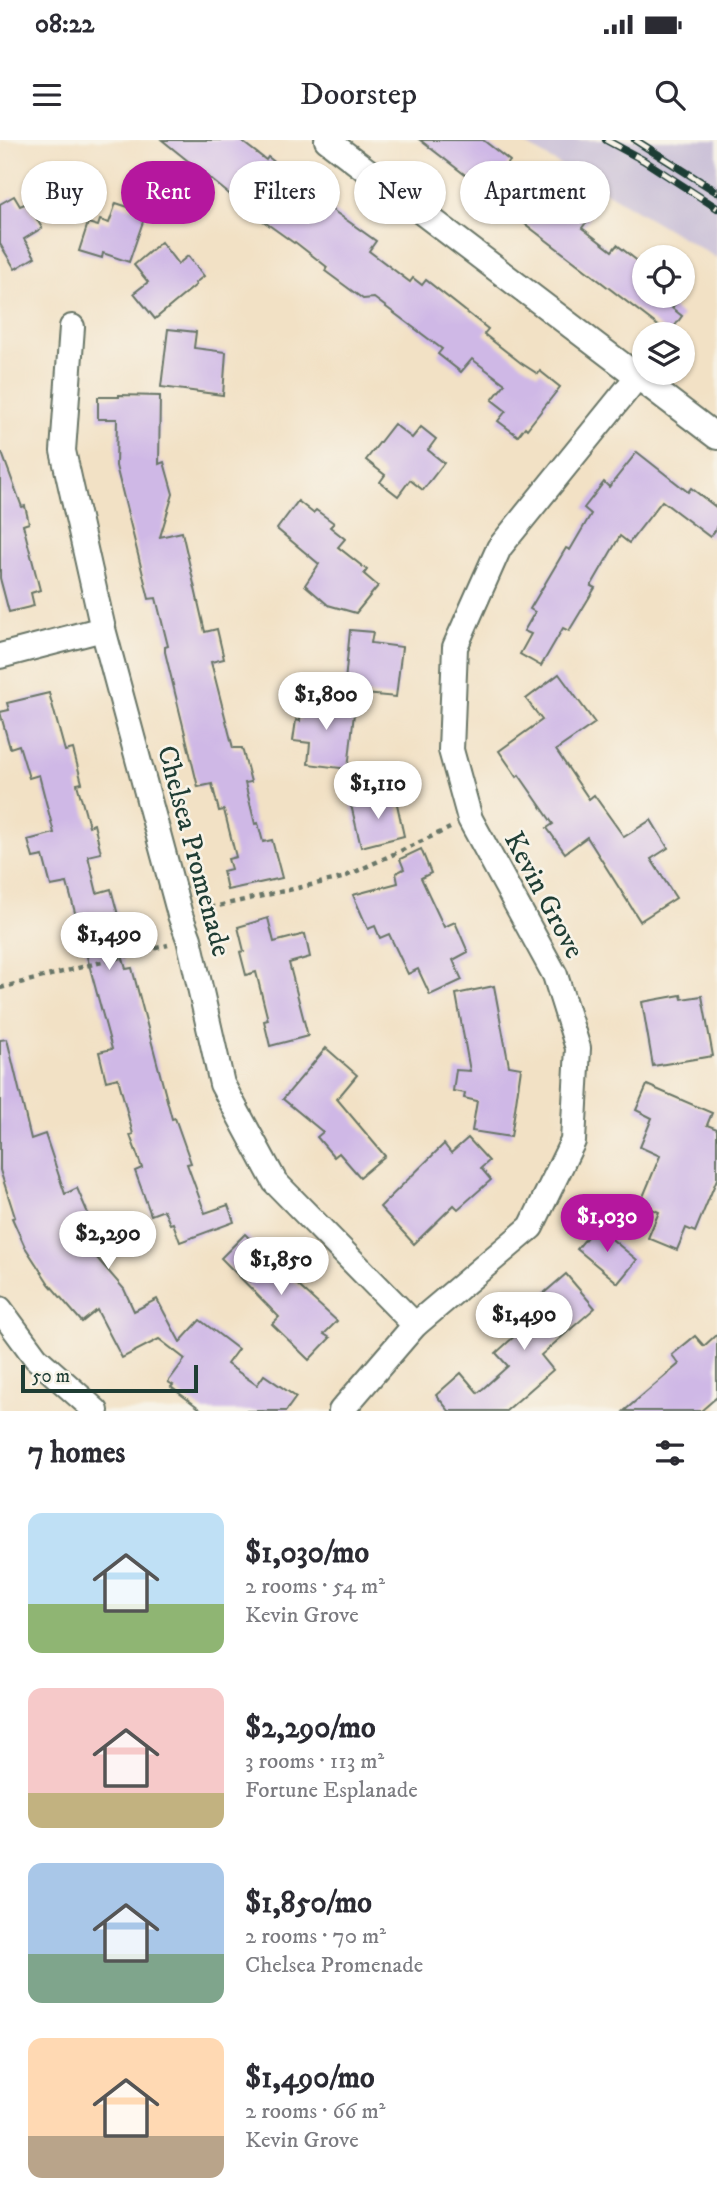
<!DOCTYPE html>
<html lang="en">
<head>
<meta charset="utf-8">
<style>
	body { margin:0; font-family:"IM FELL DW Pica",serif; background:#f7f7f7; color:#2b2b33; height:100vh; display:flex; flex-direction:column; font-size:26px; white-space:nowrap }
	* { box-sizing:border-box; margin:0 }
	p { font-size:23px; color:#7c7c81 }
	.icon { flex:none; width:38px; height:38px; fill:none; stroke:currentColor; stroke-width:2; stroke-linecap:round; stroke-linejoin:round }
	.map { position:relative; height:1271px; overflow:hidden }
	.drawer { display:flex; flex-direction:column; background:#fff; flex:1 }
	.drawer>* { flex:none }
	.banner { position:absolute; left:21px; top:21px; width:676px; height:63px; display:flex; gap:14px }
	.controls { position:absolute; left:632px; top:105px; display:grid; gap:14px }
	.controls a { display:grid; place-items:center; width:63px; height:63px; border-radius:50%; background:#fff; box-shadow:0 2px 5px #0004; font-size:35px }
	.scale { position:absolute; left:21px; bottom:18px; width:177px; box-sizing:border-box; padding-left:7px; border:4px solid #1f3d34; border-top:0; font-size:19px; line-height:24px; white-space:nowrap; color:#1f3d34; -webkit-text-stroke:5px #f7f3e8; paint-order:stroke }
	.price { position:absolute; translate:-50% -60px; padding:0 16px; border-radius:24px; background:#fff; color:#222; font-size:23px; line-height:46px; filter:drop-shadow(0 2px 4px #0008) }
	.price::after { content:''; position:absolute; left:50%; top:42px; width:21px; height:16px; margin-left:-10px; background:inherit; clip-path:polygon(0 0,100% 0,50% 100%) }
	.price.on { background:#b5179e; color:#fff }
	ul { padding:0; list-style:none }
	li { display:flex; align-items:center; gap:21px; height:175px; padding:0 28px }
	li span { display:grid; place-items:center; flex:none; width:196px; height:140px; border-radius:14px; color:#555 }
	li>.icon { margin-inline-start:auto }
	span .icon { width:84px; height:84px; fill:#fffc; stroke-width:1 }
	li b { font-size:30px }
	h2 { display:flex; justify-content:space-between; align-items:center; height:84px; padding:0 28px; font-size:30px }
	.pill { padding:0 24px; border-radius:32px; background:#fff; box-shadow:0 2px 5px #0004; font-size:24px; line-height:63px }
	.pill.on { background:#b5179e; color:#fff }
	.status { display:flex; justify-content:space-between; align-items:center; height:49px; padding:0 35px; background:#fff; direction:ltr }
	.status svg { height:19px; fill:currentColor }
	header { display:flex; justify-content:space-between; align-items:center; height:91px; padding:0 28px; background:#fff; font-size:32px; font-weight:600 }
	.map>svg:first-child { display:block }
</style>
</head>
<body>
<div class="status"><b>08:22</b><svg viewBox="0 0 49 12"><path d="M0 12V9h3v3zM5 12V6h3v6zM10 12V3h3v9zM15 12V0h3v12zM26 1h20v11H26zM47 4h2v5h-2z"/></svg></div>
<header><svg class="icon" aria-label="menu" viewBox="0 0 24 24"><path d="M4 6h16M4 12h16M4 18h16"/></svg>Doorstep<svg class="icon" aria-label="search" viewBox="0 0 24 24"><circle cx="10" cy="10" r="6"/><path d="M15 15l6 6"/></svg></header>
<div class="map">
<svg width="717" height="1271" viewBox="0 0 717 1271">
	<rect width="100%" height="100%" fill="#f7f3e8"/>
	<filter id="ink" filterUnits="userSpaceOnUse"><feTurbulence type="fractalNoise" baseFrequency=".0143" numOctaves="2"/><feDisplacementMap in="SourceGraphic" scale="14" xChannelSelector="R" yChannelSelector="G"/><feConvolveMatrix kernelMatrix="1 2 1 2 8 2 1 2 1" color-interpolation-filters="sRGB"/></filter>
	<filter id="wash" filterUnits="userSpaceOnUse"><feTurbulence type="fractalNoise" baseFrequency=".00686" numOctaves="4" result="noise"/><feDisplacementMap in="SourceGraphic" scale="28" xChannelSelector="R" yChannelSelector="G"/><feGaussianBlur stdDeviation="1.57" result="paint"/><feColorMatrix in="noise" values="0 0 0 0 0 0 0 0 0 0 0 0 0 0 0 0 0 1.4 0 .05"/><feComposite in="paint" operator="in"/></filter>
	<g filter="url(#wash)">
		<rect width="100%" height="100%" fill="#f2e1c5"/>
		<polygon fill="#c9bfd7" points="518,0 717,0 717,118"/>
		<g id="blocks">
			<g fill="#cfb8e6">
				<polygon points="162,0 240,0 266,20 268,17 326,61 324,64 376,101 369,111 410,142 413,138 422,145 426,140 488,189 484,194 521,223 538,234 540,231 560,247 527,289 525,287 518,296 498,281 506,271 492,260 505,244 472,219 461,232 438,214 442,209 374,158 363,159 325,131 327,127 295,102 294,103 259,78"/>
				<polygon points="420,0 483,0 510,21 486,51"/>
				<polygon points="543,41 590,77 582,88 612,111 617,105 644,126 644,156 681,156 672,168 682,176 669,194 516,77"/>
				<polygon points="14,56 20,66 27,63 42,88 24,99 35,117 15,129 0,104 0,64"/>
				<polygon points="116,63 146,73 129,122 103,113 102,118 79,111 88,83 98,86 100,80 109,83"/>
				<polygon points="161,102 178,124 188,116 204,136 195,143 196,145 155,179 134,153 148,142 134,125"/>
				<polygon points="168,189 196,192 194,208 226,212 223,255 161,247"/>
				<polygon points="119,255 160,256 159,324 164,322 173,354 160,397 182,392 205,492 217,489 224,519 211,522 233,608 242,608 251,642 245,643 255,684 258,683 263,702 272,700 282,738 227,750 223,731 231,729 228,719 236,717 224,670 219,671 212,644 198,647 165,512 165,507 168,506 156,458 149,459 116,326 117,279 98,279 98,257 119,257"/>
				<polygon points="394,284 412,298 421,287 436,299 428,310 444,323 423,350 410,340 398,356 380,342 385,335 366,320"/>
				<polygon points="637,312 688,352 691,348 717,368 717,388 710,397 662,361 629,403 620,396 591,446 595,448 569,491 563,488 541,526 520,514 531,494 524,491 535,472 530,469 566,408 570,410 591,374 584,368 604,342 609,347"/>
				<polygon points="0,313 2,313 22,367 25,366 29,383 23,385 40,450 31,453 34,466 9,472 0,438"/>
				<polygon points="298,361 313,373 316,370 334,383 330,387 345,399 338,407 367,430 364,434 378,446 356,473 328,465 305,445 319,424 277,389"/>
				<polygon points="350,490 373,492 371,503 402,507 396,557 344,552"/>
				<polygon points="559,534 595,583 556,610 589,659 594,655 624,697 651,680 668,708 651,719 676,758 640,781 587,697 565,713 547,688 553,684 519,635 517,637 499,611 542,580 526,559"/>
				<polygon points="49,553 65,611 73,609 82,643 77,644 89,686 94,684 101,713 88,716 97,753 111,749 118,775 111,776 126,829 132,828 172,979 175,978 191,1023 187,1024 205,1073 228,1065 234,1082 180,1102 173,1083 170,1084 164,1070 151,1075 135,1031 142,1028 130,995 133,994 118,938 106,941 99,912 112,909 67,743 51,746 43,716 33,718 28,700 54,693 39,635 29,638 19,605 10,608 0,572 9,570 7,563"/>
				<polygon points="302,558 355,564 348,629 308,624 310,603 293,601 296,580 300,581"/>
				<polygon points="395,655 404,696 361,707 351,665"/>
				<polygon points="421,709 431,733 421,738 444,787 455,782 468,812 453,820 462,840 430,855 418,829 408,834 389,794 380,798 375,786 368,789 353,755 398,743 396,733 404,729 400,719"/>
				<polygon points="268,778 274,802 305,794 310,817 289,823 308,896 270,906 264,881 268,880 256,832 246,835 240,812 244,811 238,787"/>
				<polygon points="494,846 509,926 521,928 511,997 472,991 477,961 464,958 465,953 453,951 456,930 470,931 456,854"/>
				<polygon points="681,855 682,859 702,856 713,916 653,926 642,862"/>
				<polygon points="7,899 31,999 45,994 65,1054 77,1048 90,1078 70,1087 124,1149 134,1171 157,1159 180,1202 200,1180 238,1209 227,1224 257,1245 264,1235 296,1257 286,1271 203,1271 171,1247 173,1245 168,1242 185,1219 159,1199 122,1218 97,1170 82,1182 49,1144 25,1107 12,1078 15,1077 0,1030 0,900"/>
				<polygon points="326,908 357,935 337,959 385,1016 360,1037 339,1013 334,1017 317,997 323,992 283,959"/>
				<polygon points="647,945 712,973 707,985 717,989 717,1039 695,1092 686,1088 677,1110 648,1098 659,1072 640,1064 660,1016 640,1007 652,978 636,970"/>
				<polygon points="468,998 489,1021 481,1028 491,1040 458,1069 454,1065 414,1104 380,1067 444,1004 451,1013"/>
				<polygon points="596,1086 637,1120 618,1143 577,1109"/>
				<polygon points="245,1094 261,1110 264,1106 283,1125 279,1128 337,1181 324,1194 330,1198 309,1220 272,1184 279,1177 221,1118"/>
				<polygon points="566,1134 595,1168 541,1215 553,1230 506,1271 449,1271 436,1255 461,1233 478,1253 508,1226 496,1213 529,1183 521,1173"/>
				<polygon points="717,1194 717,1257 701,1271 624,1271 679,1224 672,1215 695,1196 704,1206"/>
			</g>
		</g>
	</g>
	<g filter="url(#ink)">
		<use href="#blocks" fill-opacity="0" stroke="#697667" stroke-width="2"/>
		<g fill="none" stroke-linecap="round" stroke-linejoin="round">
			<g stroke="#697667" stroke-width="28">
				<g id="street">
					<polyline points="327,0 717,297"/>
					<polyline points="72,187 63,311 103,489 180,775 189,799 222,944 275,1042 415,1185"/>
					<polyline points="0,516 103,489"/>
					<polyline points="0,1169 36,1218 96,1271"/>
					<polyline points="341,1271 415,1185 531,1087 573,1001 578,908 555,835 470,679 451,610 455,507 499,408 638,236"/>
				</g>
			</g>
			<g stroke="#697667" stroke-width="4.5" stroke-dasharray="5 5" stroke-linecap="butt">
				<polyline points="200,770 342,738 450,688"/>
				<polyline points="0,848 168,805"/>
			</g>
			<use href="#street" stroke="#fff" stroke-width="24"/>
			<g stroke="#1f3d34" stroke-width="8">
				<g id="rail">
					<polyline points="606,0 643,20 717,68"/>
					<polyline points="635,0 717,52"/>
				</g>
			</g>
			<use href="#rail" stroke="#f7f3e8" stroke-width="5" stroke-dasharray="16" stroke-linecap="butt"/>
		</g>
	</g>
	<g text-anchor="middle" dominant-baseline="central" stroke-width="5" stroke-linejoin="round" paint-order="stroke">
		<g font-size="28" fill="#1f3d34" stroke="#f7f3e8">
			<text transform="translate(194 711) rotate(75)">Chelsea Promenade</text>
			<text transform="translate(544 755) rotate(62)">Kevin Grove</text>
		</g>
	</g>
</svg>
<div class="controls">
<a><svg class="icon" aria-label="locate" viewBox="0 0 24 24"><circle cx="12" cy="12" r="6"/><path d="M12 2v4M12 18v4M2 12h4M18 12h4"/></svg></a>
<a><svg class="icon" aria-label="layers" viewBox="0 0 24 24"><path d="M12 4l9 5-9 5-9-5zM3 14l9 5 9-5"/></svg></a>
</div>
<div class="scale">50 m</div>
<b class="price" style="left:326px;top:592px">$1,800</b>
<b class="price" style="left:378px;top:681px">$1,110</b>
<b class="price" style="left:109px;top:832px">$1,490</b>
<b class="price on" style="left:607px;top:1114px">$1,030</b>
<b class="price" style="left:108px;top:1131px">$2,290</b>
<b class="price" style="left:281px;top:1157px">$1,850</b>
<b class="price" style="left:524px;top:1212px">$1,490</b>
<div class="banner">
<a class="pill">Buy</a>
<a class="pill on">Rent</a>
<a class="pill">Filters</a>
<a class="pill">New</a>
<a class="pill">Apartment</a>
</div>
</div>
<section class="drawer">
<h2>7 homes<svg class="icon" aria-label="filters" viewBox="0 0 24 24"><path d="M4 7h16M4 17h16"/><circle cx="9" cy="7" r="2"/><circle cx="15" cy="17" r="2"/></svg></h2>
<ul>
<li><span style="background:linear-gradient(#bfe0f5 65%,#8fb573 0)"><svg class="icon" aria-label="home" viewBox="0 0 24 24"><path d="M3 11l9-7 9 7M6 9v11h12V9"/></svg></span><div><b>$1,030/mo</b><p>2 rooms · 54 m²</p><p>Kevin Grove</p></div></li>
<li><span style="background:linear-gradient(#f6c9c9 75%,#c2b280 0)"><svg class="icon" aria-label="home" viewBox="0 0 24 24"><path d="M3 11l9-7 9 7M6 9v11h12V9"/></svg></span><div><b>$2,290/mo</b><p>3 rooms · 113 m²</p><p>Fortune Esplanade</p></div></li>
<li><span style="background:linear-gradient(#a9c7e8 65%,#7fa58c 0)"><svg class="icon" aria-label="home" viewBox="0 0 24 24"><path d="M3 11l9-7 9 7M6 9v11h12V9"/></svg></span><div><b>$1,850/mo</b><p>2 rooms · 70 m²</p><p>Chelsea Promenade</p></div></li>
<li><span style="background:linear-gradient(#ffd9b3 70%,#b9a48a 0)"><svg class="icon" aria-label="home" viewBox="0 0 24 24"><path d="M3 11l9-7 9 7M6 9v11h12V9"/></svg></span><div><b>$1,490/mo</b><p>2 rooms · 66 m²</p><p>Kevin Grove</p></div></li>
</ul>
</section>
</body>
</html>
